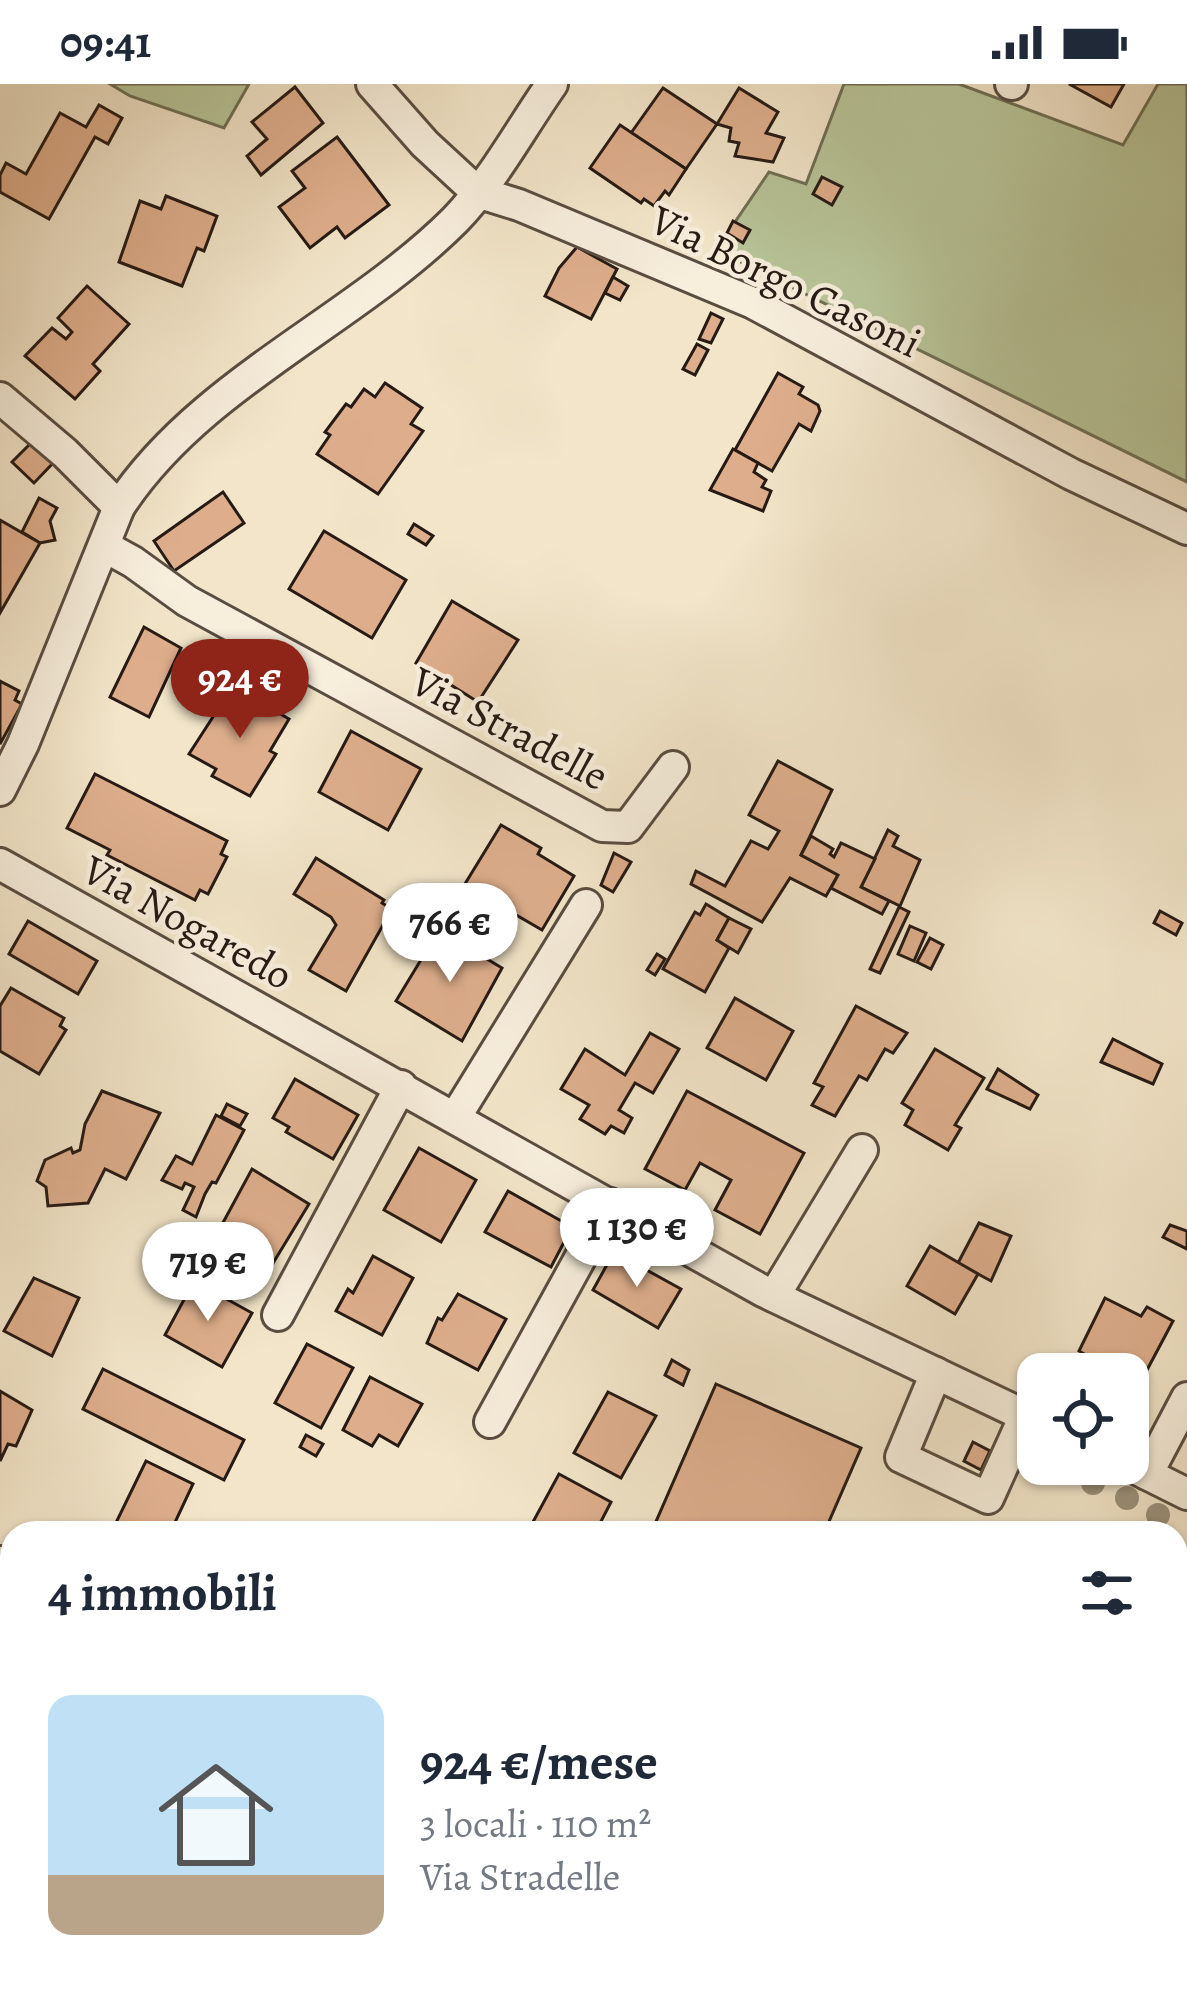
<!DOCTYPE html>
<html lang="it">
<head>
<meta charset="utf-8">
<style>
	body { margin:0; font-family:Alegreya,serif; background:#f2f2f3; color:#1f2937; height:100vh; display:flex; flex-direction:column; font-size:45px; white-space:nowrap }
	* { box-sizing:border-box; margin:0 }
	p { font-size:39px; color:#747a83 }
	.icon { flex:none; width:66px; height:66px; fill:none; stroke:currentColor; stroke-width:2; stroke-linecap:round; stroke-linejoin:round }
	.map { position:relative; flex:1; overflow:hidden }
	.side { position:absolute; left:0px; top:1437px; width:1188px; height:468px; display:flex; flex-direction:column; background:#fff; border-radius:36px 36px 0 0; box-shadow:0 3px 9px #0004 }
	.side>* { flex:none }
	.tools { position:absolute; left:1017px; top:1269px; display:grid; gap:24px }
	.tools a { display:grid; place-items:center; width:132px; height:132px; border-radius:24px; background:#fff; box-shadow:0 3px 9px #0004; font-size:60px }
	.price { position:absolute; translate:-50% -102px; padding:0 27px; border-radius:42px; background:#fff; color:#222; font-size:39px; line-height:78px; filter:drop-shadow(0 3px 6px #0008) }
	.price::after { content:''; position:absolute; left:50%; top:72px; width:36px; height:27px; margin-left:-18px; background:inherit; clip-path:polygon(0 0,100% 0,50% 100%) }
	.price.current { background:#8f2418; color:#fff }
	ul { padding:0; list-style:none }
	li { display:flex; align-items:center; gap:36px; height:300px; padding:0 48px }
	li span { display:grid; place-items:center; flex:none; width:336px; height:240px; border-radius:24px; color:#555 }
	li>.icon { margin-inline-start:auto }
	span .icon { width:144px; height:144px; fill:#fffc; stroke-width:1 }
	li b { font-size:51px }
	h2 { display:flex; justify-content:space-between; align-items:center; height:144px; padding:0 48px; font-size:51px }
	.status { display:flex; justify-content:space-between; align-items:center; height:84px; padding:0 60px; background:#fff; direction:ltr }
	.status svg { height:33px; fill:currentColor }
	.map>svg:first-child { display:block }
</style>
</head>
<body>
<div class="status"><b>09:41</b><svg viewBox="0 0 49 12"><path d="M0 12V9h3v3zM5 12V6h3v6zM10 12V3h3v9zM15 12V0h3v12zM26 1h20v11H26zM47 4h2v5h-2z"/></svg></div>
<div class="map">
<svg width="1187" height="1905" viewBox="0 0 1187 1905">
	<rect width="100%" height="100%" fill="#f2e5c9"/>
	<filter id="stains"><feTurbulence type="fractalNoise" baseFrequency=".00167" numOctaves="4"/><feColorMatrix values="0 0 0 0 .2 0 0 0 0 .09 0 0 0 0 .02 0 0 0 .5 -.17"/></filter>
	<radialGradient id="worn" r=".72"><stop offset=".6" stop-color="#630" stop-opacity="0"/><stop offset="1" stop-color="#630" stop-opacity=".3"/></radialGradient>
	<g fill="#b8c599" stroke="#6f7056" stroke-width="3">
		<polygon points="110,0 249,0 224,44 130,12"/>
		<polygon points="844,0 959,0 1123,61 1158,0 1187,0 1187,398 716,166 769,88 806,100"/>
		<polygon points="1176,1565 1187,1570 1187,1764 1176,1788"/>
		<polygon points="641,1893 729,1893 744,1905 633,1905"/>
		<polygon points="828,1893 1134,1893 1150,1905 838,1905 826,1897"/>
	</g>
	<g fill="#deae8c" stroke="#261a14" stroke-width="3">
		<polygon points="1069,0 1124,0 1111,23"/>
		<polygon points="295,3 323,39 261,91 247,72 267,55 252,38"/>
		<polygon points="663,4 717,40 686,85 631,49"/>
		<polygon points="739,4 778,28 766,49 784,54 773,78 735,72 739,59 729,57 731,44 717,40"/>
		<polygon points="99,21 122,34 108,60 95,53 49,135 0,108 0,91 6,79 26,90 60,29 86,43"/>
		<polygon points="620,41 686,85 669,111 665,107 654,122 644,115 641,119 590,84"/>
		<polygon points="337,53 389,121 345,154 337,143 310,164 279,123 305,104 292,87"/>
		<polygon points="822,93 842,103 832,121 813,110"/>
		<polygon points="166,112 217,132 204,167 197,164 182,202 119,178 140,117 161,125"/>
		<polygon points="733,137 750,146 743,159 727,149"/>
		<polygon points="577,163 617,185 591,235 545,212 559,184"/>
		<polygon points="613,193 628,202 620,216 605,209"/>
		<polygon points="87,202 129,240 93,280 100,287 75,315 25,272 52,244 66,255 72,248 58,234"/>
		<polygon points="711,229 723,235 711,259 699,255"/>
		<polygon points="697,260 708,266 695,291 683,285"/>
		<polygon points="778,289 803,303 799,310 818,321 820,327 811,347 799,340 772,387 735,366"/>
		<polygon points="385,299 422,324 411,340 423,347 378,410 317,370 330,351 325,348 346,320 351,323 364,305 375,313"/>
		<polygon points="32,358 54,378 34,399 12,378"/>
		<polygon points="733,365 758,379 754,388 766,396 762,403 771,407 763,427 710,406"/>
		<polygon points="223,408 244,439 174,487 154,457"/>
		<polygon points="39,414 57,424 50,437 55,456 40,459 22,448"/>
		<polygon points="0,436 40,459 0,529"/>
		<polygon points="414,440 433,452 426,461 408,450"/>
		<polygon points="324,447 406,496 372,554 289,505"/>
		<polygon points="452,517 518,556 478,618 416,579"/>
		<polygon points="144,543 181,564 149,633 110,613"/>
		<polygon points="0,597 19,607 15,616 22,620 0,660"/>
		<polygon points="233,602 289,635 270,667 276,670 250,712 212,692 216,685 189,670"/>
		<polygon points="351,647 421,685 388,746 319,708"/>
		<polygon points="778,677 832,706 801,771 838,791 826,812 790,794 762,838 691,800 696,787 725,802 751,757 768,765 779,747 749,731"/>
		<polygon points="95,690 227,757 221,770 227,773 208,810 200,806 195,816 107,771 110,766 67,744"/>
		<polygon points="501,741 541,764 538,770 574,792 542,846 506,825 501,833 460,808"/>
		<polygon points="888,746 898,752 893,762 920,776 900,822 861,803"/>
		<polygon points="811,752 833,765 830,770 834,773 841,759 875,775 861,803 889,817 882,830 831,804 838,791 801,771"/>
		<polygon points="614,769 631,778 613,808 601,801"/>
		<polygon points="316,774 384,816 382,819 392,825 346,907 309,886 336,841 331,833 294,810"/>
		<polygon points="706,820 729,834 717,856 729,864 705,908 663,885 695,828 700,831"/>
		<polygon points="899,823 909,828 880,889 870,885"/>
		<polygon points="1160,827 1182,839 1176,851 1154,839"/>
		<polygon points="729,834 751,845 738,869 717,856"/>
		<polygon points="28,837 97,877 78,910 9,870"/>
		<polygon points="910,842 926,849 914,877 898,870"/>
		<polygon points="439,846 502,884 462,957 396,917"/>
		<polygon points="930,854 943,861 931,885 917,878"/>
		<polygon points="657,870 665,875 655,891 647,886"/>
		<polygon points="11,904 64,934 60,942 66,946 39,990 0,967 0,922"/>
		<polygon points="735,914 793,947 766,996 707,964"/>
		<polygon points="856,922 907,949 893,969 885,965 867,996 859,992 835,1032 812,1021 823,1003 814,999"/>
		<polygon points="650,949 679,965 653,1009 635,999 619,1026 632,1034 624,1049 611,1042 605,1050 580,1035 589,1021 561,1005 585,965 625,991"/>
		<polygon points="1113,955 1162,980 1153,1000 1101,978"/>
		<polygon points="935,965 984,994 955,1041 961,1044 948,1066 905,1041 913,1026 902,1019"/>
		<polygon points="998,985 1038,1011 1030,1025 987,1005"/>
		<polygon points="295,995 358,1031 333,1075 286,1048 289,1043 273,1034"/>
		<polygon points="102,1007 160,1029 126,1095 105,1085 88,1119 48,1122 46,1103 37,1097 45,1076 71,1064 73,1069 80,1066 85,1040"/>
		<polygon points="687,1007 804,1069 760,1150 715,1126 731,1096 700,1079 685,1106 645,1085"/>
		<polygon points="227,1020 247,1030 240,1042 221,1032"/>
		<polygon points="216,1031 244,1046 216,1099 212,1098 205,1110 196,1133 183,1126 194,1103 185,1099 182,1105 162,1096 176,1072 192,1080"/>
		<polygon points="419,1064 476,1096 441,1158 384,1126"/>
		<polygon points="252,1085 309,1120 267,1189 212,1159"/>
		<polygon points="508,1107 572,1143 551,1183 485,1148"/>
		<polygon points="979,1139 1011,1152 991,1197 958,1179"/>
		<polygon points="1170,1141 1187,1147 1187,1165 1163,1153"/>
		<polygon points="930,1162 978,1190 955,1230 907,1202"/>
		<polygon points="614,1168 681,1205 658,1244 593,1206"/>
		<polygon points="373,1172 413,1194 382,1251 336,1227 348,1205 353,1209"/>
		<polygon points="34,1194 79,1214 52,1272 4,1247"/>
		<polygon points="194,1197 252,1229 222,1283 165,1251"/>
		<polygon points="458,1210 506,1235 478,1286 427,1259 438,1234 442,1236"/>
		<polygon points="1105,1214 1141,1232 1147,1223 1173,1237 1139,1301 1128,1294 1128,1290 1120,1290 1079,1267"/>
		<polygon points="307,1260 353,1284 321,1344 275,1319"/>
		<polygon points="672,1276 689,1286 683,1301 665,1291"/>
		<polygon points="103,1285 244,1356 224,1396 83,1325"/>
		<polygon points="370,1293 422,1320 398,1362 379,1351 372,1362 343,1346"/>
		<polygon points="716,1300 861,1364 824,1449 651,1449"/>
		<polygon points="0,1307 32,1326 16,1362 8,1360 0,1377"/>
		<polygon points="608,1308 656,1332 621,1394 574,1369"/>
		<polygon points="306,1351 323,1360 316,1372 300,1363"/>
		<polygon points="973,1358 990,1367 981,1386 964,1377"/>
		<polygon points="146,1377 193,1400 170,1449 111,1449"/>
		<polygon points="559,1390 611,1418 595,1449 527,1449"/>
		<polygon points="0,1517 12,1522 0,1544"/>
		<polygon points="1176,1577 1187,1600 1187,1669 1180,1683 1176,1681"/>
		<polygon points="0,1671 12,1677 12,1698 8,1696 4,1704 0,1702"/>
		<polygon points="8,1696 12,1698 12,1777 0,1771 0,1712"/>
		<polygon points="6,1853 12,1855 12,1893 72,1893 78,1896 73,1905 0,1905 0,1864"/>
		<polygon points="323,1893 417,1893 434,1902 317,1905"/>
		<polygon points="518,1893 555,1893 547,1905 528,1905"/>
	</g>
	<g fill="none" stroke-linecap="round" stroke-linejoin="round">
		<g stroke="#594d41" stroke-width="36">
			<g id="minor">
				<polyline points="372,0 425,60 477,108 519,121 753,219 1071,390 1187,445"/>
				<polyline points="1011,0 1012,0"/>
				<polyline points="0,314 65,369 119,423"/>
				<polyline points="104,462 133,478 187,517 602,742 628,743 673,683"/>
				<path d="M 0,706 L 23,660 L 119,423 C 199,300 353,238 455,136 C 493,97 521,44 552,0"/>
				<polyline points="0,780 763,1207 1038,1338"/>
				<polyline points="456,1032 586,821"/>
				<polyline points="774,1212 862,1066"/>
				<polyline points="278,1231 401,1002"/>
				<polyline points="936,1289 901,1373 988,1414 1025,1332"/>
				<polyline points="490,1338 610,1120"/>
				<polyline points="1127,1380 1187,1410"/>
				<polyline points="1147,1390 1187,1314"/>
				<polyline points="0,1478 12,1483"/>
				<polyline points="0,1808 12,1814"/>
				<polyline points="156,1893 178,1905"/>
				<polyline points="767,1893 786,1905"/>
				<polyline points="618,1905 625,1893"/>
			</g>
		</g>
		<use href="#minor" stroke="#f7eedc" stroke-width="30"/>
	</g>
	<g fill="#9a917b">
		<circle cx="1093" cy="1399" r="12"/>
		<circle cx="1127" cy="1414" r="12"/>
		<circle cx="1158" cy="1431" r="12"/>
	</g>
	<g text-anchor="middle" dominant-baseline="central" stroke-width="9" stroke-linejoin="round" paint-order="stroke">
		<g font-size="42" fill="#261a14" stroke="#f7eedc">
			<text transform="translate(786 197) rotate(26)">Via Borgo Casoni</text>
			<text transform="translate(510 644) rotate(28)">Via Stradelle</text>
			<text transform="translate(188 838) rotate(29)">Via Nogaredo</text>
		</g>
	</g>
	<rect width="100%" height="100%" filter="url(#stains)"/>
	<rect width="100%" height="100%" fill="url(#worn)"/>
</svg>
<div class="tools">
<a><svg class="icon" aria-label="locate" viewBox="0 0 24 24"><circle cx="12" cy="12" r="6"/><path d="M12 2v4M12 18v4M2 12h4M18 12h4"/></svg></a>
</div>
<b class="price current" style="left:240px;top:657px">924 €</b>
<b class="price" style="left:450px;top:901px">766 €</b>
<b class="price" style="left:637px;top:1206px">1 130 €</b>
<b class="price" style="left:208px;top:1240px">719 €</b>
<section class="side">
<h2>4 immobili<svg class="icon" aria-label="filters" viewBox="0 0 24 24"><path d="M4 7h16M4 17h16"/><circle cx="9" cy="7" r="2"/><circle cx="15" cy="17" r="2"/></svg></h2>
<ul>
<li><span style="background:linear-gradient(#bfe0f5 75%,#b9a48a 0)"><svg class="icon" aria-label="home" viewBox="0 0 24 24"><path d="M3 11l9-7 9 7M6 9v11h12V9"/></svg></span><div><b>924 €/mese</b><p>3 locali · 110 m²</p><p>Via Stradelle</p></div></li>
</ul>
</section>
</div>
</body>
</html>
